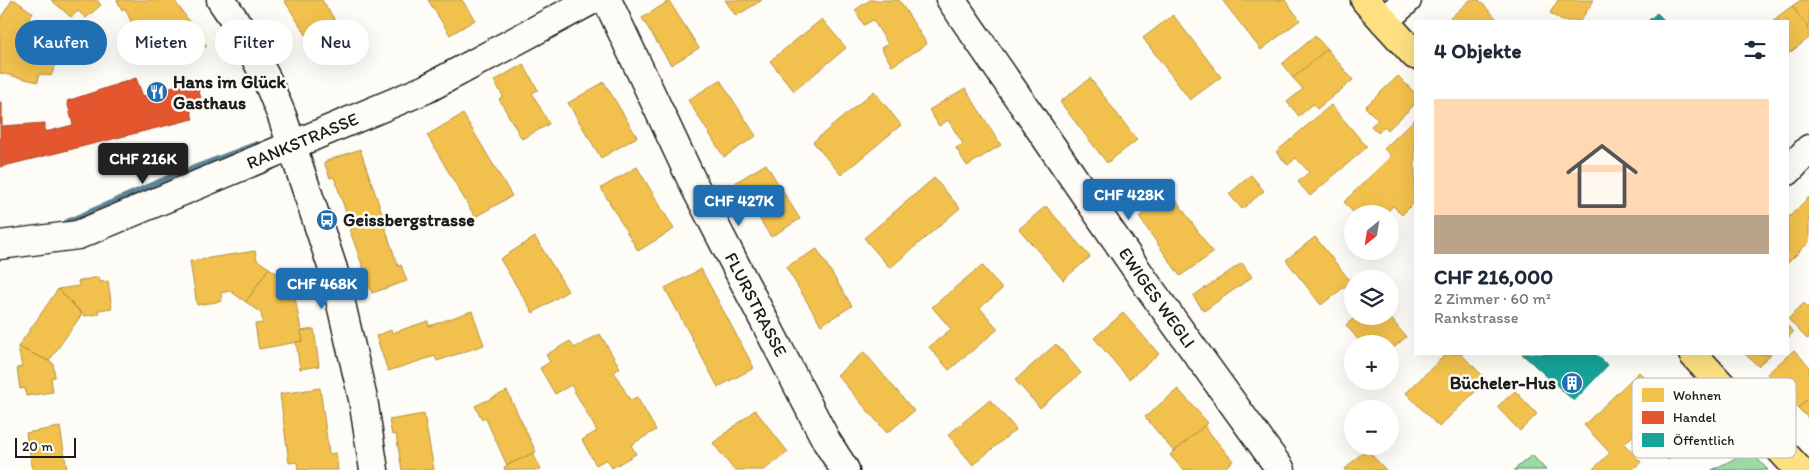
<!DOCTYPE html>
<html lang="de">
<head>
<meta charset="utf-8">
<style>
	body { margin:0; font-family:Itim,sans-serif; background:#f2f2f3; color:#1f2937; height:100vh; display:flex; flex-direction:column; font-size:19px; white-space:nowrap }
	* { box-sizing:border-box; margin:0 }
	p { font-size:16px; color:#747a83 }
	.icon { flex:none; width:28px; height:28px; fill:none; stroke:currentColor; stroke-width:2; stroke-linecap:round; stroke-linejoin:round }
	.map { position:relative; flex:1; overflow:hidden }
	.sheet { position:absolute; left:1414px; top:20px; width:375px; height:335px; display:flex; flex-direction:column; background:#fff; border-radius:0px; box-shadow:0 5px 20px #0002 }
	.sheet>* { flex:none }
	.guide { position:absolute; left:15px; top:20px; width:475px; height:45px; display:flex; gap:10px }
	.needle { width:32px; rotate:210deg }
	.fabs { position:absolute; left:1344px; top:205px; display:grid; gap:10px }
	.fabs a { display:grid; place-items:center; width:55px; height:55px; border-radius:50%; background:#fff; box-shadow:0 5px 20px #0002; font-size:25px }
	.scale { position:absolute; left:15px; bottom:12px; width:61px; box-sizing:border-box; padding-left:5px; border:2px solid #1c1c1c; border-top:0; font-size:14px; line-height:18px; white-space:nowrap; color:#1c1c1c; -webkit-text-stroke:4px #fdfcf7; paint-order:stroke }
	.price { position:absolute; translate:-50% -42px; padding:0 11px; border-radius:5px; background:#1f6fb2; color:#fff; font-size:16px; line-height:32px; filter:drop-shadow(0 1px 2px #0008) }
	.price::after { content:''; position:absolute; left:50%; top:30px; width:15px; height:11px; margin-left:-8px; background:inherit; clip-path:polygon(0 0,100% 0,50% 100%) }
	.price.on { background:#222; color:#fff }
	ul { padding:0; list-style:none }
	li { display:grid; align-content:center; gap:10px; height:265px; padding:0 20px }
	li span { display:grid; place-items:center; height:155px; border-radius:0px; color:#555 }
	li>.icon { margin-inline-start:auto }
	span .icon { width:90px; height:90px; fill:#fffc; stroke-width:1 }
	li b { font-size:21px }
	h2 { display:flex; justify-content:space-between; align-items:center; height:60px; padding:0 20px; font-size:21px }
	.pill { padding:0 18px; border-radius:22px; background:#fff; box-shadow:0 5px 20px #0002; font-size:18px; line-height:45px }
	.pill.on { background:#1f6fb2; color:#fff }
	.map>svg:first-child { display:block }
</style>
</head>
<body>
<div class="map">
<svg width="1809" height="470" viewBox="0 0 1809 470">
	<rect width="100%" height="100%" fill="#fdfcf7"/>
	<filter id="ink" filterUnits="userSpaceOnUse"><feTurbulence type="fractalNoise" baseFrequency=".02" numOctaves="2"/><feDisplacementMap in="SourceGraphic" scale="10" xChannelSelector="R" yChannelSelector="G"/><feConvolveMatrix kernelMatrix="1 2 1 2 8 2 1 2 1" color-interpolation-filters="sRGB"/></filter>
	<g filter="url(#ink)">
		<g fill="#9adba5" stroke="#5b7c60">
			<polygon points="1750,451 1768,470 1712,470"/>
			<polygon points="1532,455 1546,470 1514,470"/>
		</g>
		<g fill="#f2c14e" stroke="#b2903f">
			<polygon points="12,0 15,0 33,13 17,38 59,57 51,76 39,74 38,82 0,73 0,19"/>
			<polygon points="51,0 97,0 101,5 86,18 78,11 71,17"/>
			<polygon points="117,0 174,0 207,46 194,51 188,43 178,46 181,52 161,62 150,36 139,40 125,8 122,10"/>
			<polygon points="284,0 322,0 360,59 326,66"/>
			<polygon points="428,0 462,0 475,20 450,35"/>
			<polygon points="725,0 762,0 736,16"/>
			<polygon points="870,0 899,0 927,44 892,66 881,48 888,44 873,20 864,25 855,10"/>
			<polygon points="1224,0 1285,0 1300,20 1261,50 1223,1"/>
			<polygon points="1470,0 1479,0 1499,21 1447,21"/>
			<polygon points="1558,0 1594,0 1580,21 1562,21 1550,13"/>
			<polygon points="1801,0 1809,0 1809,29 1792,6"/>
			<polygon points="669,1 699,48 671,65 642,18"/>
			<polygon points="1792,6 1809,29 1809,38 1788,54 1788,21 1772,21"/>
			<polygon points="1173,15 1221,77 1190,100 1143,38"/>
			<polygon points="822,19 846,48 794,91 770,61"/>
			<polygon points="1315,36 1327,49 1293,78 1282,64"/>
			<polygon points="1327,49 1353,80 1317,109 1313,104 1299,116 1287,102 1303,89 1293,78"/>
			<polygon points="523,64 538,90 532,93 549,124 522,139 499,99 503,96 494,81"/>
			<polygon points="1398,76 1415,93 1415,104 1388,130 1385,126 1378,133 1371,126 1378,120 1365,107"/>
			<polygon points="1090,78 1137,140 1107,163 1060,102"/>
			<polygon points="720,80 756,136 724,157 688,100"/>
			<polygon points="604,82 637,137 601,158 568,103"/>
			<polygon points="965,88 1001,145 967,166 956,148 963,144 948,120 939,126 929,110"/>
			<polygon points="874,91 901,125 841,175 813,142"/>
			<polygon points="1331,105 1367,147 1310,196 1298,182 1309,172 1296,158 1288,165 1276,152"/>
			<polygon points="463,114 512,196 475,217 427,135"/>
			<polygon points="1415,119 1415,202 1402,215 1393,206 1385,214 1355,214 1344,202 1391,156 1384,149"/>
			<polygon points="360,149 383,216 351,227 334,177 330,178 324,162"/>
			<polygon points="766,164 800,219 771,237 736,182"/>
			<polygon points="637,167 674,229 638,251 601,188"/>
			<polygon points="1251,175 1264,191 1242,209 1229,194"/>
			<polygon points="934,178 960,208 890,268 864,238"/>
			<polygon points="1172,194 1213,253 1180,276 1139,217"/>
			<polygon points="1809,197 1809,242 1788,263 1788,218"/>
			<polygon points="1046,206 1090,257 1063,280 1019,229"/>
			<polygon points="381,216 398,266 401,265 407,281 372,293 349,228"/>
			<polygon points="535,237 568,291 533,313 500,259"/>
			<polygon points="1315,237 1351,282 1321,305 1286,260"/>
			<polygon points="817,249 852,306 821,325 786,267"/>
			<polygon points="255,251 257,260 269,268 246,302 230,291 221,293 222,301 197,305 190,261"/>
			<polygon points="1242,263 1252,277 1204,311 1193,296"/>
			<polygon points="982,265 1002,289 980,308 998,329 949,370 929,347 951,329 932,307"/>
			<polygon points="269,268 282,277 291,276 303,341 259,349 255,324 263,323 261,313 246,302"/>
			<polygon points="701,269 754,368 718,387 665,288"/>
			<polygon points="99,277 100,282 108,281 112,308 98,310 99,314 85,316 58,289 79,286 78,281"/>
			<polygon points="58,289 82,314 49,361 18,347"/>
			<polygon points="1804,303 1809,309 1809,338 1807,339 1788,319"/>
			<polygon points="472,311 484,345 437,361 435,356 388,371 376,336 391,330 392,333 428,321 429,326"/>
			<polygon points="1123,313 1159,354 1129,379 1094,338"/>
			<polygon points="1356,316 1370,316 1374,321 1379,316 1389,316 1406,337 1390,351 1390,344 1362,344 1346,325"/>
			<polygon points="1788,326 1793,332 1788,338"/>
			<polygon points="314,329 319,366 300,369 296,342 303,341 301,331"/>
			<polygon points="600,334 620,368 614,372 630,400 637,397 656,430 631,445 636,454 612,468 607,459 596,465 582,440 597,431 571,385 555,394 540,368 550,362 546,355 570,341 574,348"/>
			<polygon points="1056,344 1081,373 1040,408 1015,380"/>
			<polygon points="18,347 53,363 55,377 51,378 53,392 26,396 25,388 20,389 17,368 22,367"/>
			<polygon points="1794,350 1809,366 1809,398 1798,408 1767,374"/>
			<polygon points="864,352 914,411 887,433 837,375"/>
			<polygon points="1446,354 1461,354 1487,380 1439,427 1406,393"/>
			<polygon points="1745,354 1771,354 1758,366"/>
			<polygon points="1639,372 1697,432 1668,460 1659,450 1654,455 1634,435 1624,444 1641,462 1632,470 1592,470 1610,453 1584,425"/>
			<polygon points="320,388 329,454 336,453 338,470 298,470 297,462 289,463 280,394"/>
			<polygon points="1178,389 1208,423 1174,452 1145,417"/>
			<polygon points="507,391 536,452 507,465 485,417 482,419 475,406"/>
			<polygon points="1515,391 1537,414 1520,431 1497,407"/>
			<polygon points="1809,398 1809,419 1798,408"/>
			<polygon points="990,400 1016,429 973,465 948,435"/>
			<polygon points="755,410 788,452 764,470 734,470 713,443"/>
			<polygon points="424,414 434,470 402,470 396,434 392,435 389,420"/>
			<polygon points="1204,426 1233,461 1222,470 1183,470 1170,455"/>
			<polygon points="60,427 67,470 33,470 26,433"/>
			<polygon points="1366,449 1386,470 1344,470"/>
			<polygon points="533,453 541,470 505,470 504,467"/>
		</g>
		<polygon fill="#e4572e" stroke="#a84529" points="136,78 143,96 195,79 201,98 189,104 193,119 0,167 0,102 2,102 2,126 45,123 45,132 73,125 67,101"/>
		<g fill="#17a398" stroke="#187a73">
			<polygon points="1657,13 1665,21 1648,21"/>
			<polygon points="1522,354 1595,354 1608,365 1574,401"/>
		</g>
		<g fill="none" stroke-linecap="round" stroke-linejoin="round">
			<polyline stroke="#5c8496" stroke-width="6" points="67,222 173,176 257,144"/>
			<g stroke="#1c1c1c" stroke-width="31">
				<g id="minor">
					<polyline points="221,0 240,28 267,80 282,116 333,269 363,399 374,470"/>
					<path id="s1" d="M 607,0 L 694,185 L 827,442 L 845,470"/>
					<path id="s2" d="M 951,0 L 1148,286 L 1281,470"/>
					<polyline points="1384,21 1407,0"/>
					<polyline points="1788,171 1809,149"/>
					<path id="s3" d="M 0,245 L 78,235 L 426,89 L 592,0"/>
				</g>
			</g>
			<g stroke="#1c1c1c" stroke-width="31">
				<g id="major">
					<polyline points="1365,0 1415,55"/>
					<polyline points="1693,354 1799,470"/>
				</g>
			</g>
			<use href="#minor" stroke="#fdfcf7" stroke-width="28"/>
			<use href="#major" stroke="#fde080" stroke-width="28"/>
		</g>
	</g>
	<defs>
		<g id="restaurant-disc" transform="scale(1.125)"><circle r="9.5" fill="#1f6fb2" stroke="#fdfcf7"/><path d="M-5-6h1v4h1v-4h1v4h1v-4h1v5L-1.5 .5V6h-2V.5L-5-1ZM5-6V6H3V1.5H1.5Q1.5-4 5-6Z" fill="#fff"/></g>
		<g id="bus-disc" transform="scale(1.125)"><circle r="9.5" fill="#1f6fb2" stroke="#fdfcf7"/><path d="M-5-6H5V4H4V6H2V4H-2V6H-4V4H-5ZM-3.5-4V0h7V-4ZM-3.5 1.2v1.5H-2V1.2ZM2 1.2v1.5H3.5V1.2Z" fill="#fff"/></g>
		<g id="building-disc" transform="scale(1.125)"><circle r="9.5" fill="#1f6fb2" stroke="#fdfcf7"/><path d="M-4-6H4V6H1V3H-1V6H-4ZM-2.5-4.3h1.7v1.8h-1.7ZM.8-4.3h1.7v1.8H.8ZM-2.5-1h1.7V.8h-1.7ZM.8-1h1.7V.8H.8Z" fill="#fff"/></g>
	</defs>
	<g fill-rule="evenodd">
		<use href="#restaurant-disc" x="157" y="92"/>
		<use href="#bus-disc" x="327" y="220"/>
		<use href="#building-disc" x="1572" y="383"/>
	</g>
	<g text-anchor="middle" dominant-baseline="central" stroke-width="5" stroke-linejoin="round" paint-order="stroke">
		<g font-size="18" font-weight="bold" fill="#1c1c1c" stroke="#fdfcf7" text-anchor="start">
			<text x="173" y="82">Hans im Glück<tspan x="173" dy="21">Gasthaus</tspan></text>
			<text x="343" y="220">Geissbergstrasse</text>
			<text x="1556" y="383" text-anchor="end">Bücheler-Hus</text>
		</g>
		<g font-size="18" fill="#1c1c1c" stroke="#fdfcf7">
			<text stroke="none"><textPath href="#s3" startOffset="322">RANKSTRASSE</textPath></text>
			<text stroke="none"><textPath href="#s2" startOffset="362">EWIGES WEGLI</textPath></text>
			<text stroke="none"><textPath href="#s1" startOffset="339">FLURSTRASSE</textPath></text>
		</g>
	</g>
	<rect x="1632" y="378" width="164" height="80" rx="8" fill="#fdfcf7" stroke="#bab9b5" stroke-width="1"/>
	<rect x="1642" y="388" width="22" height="14" fill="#f2c14e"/>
	<rect x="1642" y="411" width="22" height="13" fill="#e4572e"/>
	<rect x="1642" y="433" width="22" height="14" fill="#17a398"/>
	<g font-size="14" fill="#1c1c1c">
		<text x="1673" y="400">Wohnen</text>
		<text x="1673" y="422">Handel</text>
		<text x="1673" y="445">Öffentlich</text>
	</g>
</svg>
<div class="fabs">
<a><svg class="needle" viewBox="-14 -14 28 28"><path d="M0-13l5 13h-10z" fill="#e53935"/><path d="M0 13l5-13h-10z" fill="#747a83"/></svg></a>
<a><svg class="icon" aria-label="layers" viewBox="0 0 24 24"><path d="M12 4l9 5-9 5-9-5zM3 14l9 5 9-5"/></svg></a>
<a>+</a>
<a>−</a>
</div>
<div class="scale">20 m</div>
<b class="price on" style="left:143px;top:185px">CHF 216K</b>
<b class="price" style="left:1129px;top:221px">CHF 428K</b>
<b class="price" style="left:739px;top:227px">CHF 427K</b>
<b class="price" style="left:322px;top:310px">CHF 468K</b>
<div class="guide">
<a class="pill on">Kaufen</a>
<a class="pill">Mieten</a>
<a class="pill">Filter</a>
<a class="pill">Neu</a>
</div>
<section class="sheet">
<h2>4 Objekte<svg class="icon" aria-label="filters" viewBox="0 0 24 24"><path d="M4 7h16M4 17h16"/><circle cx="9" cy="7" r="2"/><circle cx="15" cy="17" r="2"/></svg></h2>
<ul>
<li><span style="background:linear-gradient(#ffd9b3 75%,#b9a48a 0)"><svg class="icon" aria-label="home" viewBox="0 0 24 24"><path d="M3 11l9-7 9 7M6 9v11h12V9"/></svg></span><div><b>CHF 216,000</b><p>2 Zimmer · 60 m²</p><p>Rankstrasse</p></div></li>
</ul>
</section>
</div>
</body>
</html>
